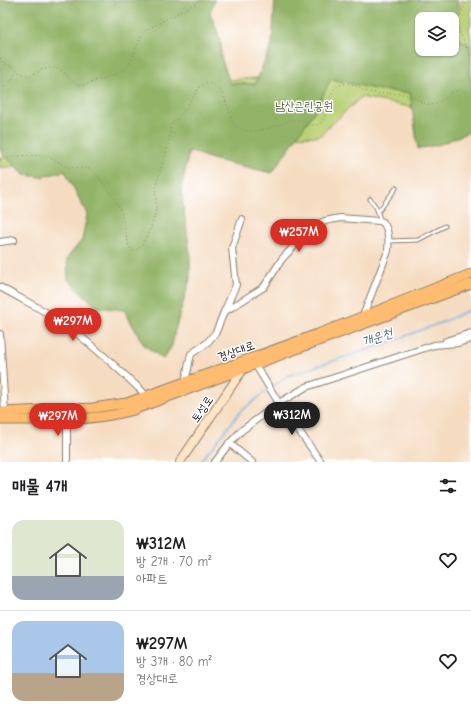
<!DOCTYPE html>
<html lang="ko">
<head>
<meta charset="utf-8">
<style>
	body { margin:0; font-family:"Comic Neue","Poor Story",sans-serif; background:#f6f6f6; color:#202124; height:100vh; display:flex; flex-direction:column; font-size:15px; white-space:nowrap }
	* { box-sizing:border-box; margin:0 }
	p { font-size:13px; color:#757577 }
	.icon { flex:none; width:22px; height:22px; fill:none; stroke:currentColor; stroke-width:2; stroke-linecap:round; stroke-linejoin:round }
	.map { position:relative; height:462px; overflow:hidden }
	.drawer { display:flex; flex-direction:column; background:#fff; flex:1 }
	.drawer>* { flex:none }
	.buttons { position:absolute; left:415px; top:12px; display:grid; gap:8px }
	.buttons a { display:grid; place-items:center; width:44px; height:44px; border-radius:8px; background:#fff; box-shadow:0 1px 3px #0004; font-size:20px }
	.price { position:absolute; translate:-50% -34px; padding:0 9px; border-radius:14px; background:#d93025; color:#fff; font-size:13px; line-height:26px; filter:drop-shadow(0 1px 2px #0008) }
	.price::after { content:''; position:absolute; left:50%; top:24px; width:12px; height:9px; margin-left:-6px; background:inherit; clip-path:polygon(0 0,100% 0,50% 100%) }
	.price.selected { background:#222; color:#fff }
	ul { padding:0; list-style:none }
	li { display:flex; align-items:center; gap:12px; height:100px; padding:0 12px }
	li+li { border-top:1px solid #e0e0e0 }
	li span { display:grid; place-items:center; flex:none; width:112px; height:80px; border-radius:12px; color:#555 }
	li>.icon { margin-inline-start:auto }
	span .icon { width:48px; height:48px; fill:#fffc; stroke-width:1 }
	li b { font-size:17px }
	h2 { display:flex; justify-content:space-between; align-items:center; height:48px; padding:0 12px; font-size:17px }
	.map>svg:first-child { display:block }
</style>
</head>
<body>
<div class="map">
<svg width="471" height="462" viewBox="0 0 471 462">
	<rect width="100%" height="100%" fill="#fff"/>
	<filter id="ink" filterUnits="userSpaceOnUse"><feTurbulence type="fractalNoise" baseFrequency=".025" numOctaves="2"/><feDisplacementMap in="SourceGraphic" scale="8" xChannelSelector="R" yChannelSelector="G"/><feConvolveMatrix kernelMatrix="1 2 1 2 8 2 1 2 1" color-interpolation-filters="sRGB"/></filter>
	<filter id="wash" filterUnits="userSpaceOnUse"><feTurbulence type="fractalNoise" baseFrequency=".012" numOctaves="4" result="noise"/><feDisplacementMap in="SourceGraphic" scale="16" xChannelSelector="R" yChannelSelector="G"/><feGaussianBlur stdDeviation="0.9" result="paint"/><feColorMatrix in="noise" values="0 0 0 0 0 0 0 0 0 0 0 0 0 0 0 0 0 1.4 0 .05"/><feComposite in="paint" operator="in"/></filter>
	<g filter="url(#wash)">
		<rect width="100%" height="100%" fill="#f5dcc1"/>
		<g fill="#bad277" stroke="#6b774a">
			<polygon points="462,0 471,0 471,24 469,28 471,38 471,64 452,40 452,31"/>
			<polygon points="326,74 436,97 435,112 361,97 319,136 234,138 95,179 29,164 0,168 0,157 31,150 193,82"/>
		</g>
		<path fill="#93b468" stroke="#586842" fill-rule="evenodd" d="M 0,0 L 215,0 L 210,12 L 216,28 L 221,44 L 221,57 L 230,83 L 255,84 L 272,44 L 275,0 L 458,0 L 453,35 L 471,46 L 471,131 L 441,144 L 418,149 L 410,93 L 379,90 L 331,79 L 316,109 L 272,173 L 215,160 L 189,151 L 181,190 L 190,253 L 190,279 L 175,330 L 172,346 L 163,359 L 144,345 L 124,310 L 97,307 L 68,280 L 67,258 L 82,240 L 87,214 L 65,171 L 42,177 L 24,175 L 0,151 ZM 422,19 L 452,19 L 452,49 L 422,49 Z"/>
		<g fill="none" stroke-linecap="round" stroke-linejoin="round">
			<g stroke="#72ace3" stroke-width="1.5">
				<polyline points="271,388 287,376 385,344 445,321 471,309"/>
				<polyline points="200,462 241,411 268,390"/>
			</g>
		</g>
	</g>
	<g filter="url(#ink)">
		<g fill="none" stroke-linecap="round" stroke-linejoin="round">
			<g stroke="#887c6e" stroke-width="5">
				<g id="lane">
					<polyline points="370,199 376,207 381,222"/>
					<polyline points="378,212 396,188"/>
					<polyline points="389,241 418,240 445,226"/>
				</g>
			</g>
			<g stroke="#887c6e" stroke-width="8">
				<g id="street">
					<polyline points="0,242 14,240"/>
					<path d="M 0,287 C 19,298 40,308 59,320 C 90,342 119,369 147,396"/>
					<polyline points="224,312 236,285 232,248 242,219"/>
					<polyline points="0,334 5,412"/>
					<polyline points="446,341 471,333"/>
					<polyline points="253,361 277,400 321,462"/>
					<path d="M 185,382 L 191,354 L 207,343 L 216,332 L 224,312 L 264,287 L 282,259 L 312,227 L 325,221 L 340,218 L 379,221 L 383,222 C 389,231 389,240 388,251 L 363,316"/>
					<polyline points="65,410 67,420 67,462"/>
					<polyline points="229,443 252,462"/>
					<polyline points="215,462 228,445 241,431 279,403 306,387 434,345 458,343 471,339"/>
				</g>
			</g>
			<g stroke="#887c6e" stroke-width="10">
				<polyline id="secondary" points="180,462 243,369"/>
			</g>
			<g stroke="#887c6e" stroke-width="11">
				<g id="primary">
					<polyline points="0,412 93,408 127,403 318,334 471,274"/>
					<path d="M 0,420 C 44,420 88,422 130,411 L 471,284"/>
				</g>
			</g>
			<g stroke="#887c6e" stroke-width="1" stroke-dasharray="1 3" stroke-linecap="butt">
				<polyline points="468,0 456,23 471,58"/>
				<path d="M 0,58 C 2,60 4,63 6,64 C 9,66 12,66 15,68 C 31,84 34,69 50,68 C 67,67 68,83 81,85 C 86,86 93,81 98,80 C 107,77 119,74 126,68 C 135,59 136,41 146,30 L 195,4 L 200,0"/>
				<path d="M 0,88 C 9,86 13,80 16,71"/>
				<path d="M 0,160 L 16,156 L 40,155 L 49,157 L 68,167 L 91,169 L 97,175 L 114,198 L 121,211 L 129,247 C 138,263 153,223 155,216 C 157,205 154,193 157,182 C 162,162 171,145 170,125 L 182,114 L 200,86 C 222,75 228,109 233,124 C 236,126 240,129 244,130 C 251,133 272,128 279,125 C 285,123 291,119 297,120 C 305,121 315,130 322,121 C 331,109 325,88 344,84 C 355,82 359,90 369,92 C 381,95 395,92 408,95 C 415,97 420,103 427,104 C 441,108 445,93 456,91 C 461,90 466,92 471,93"/>
			</g>
			<use href="#lane" stroke="#fff" stroke-width="3"/>
			<use href="#street" stroke="#fff" stroke-width="6"/>
			<use href="#secondary" stroke="#ffe4c6" stroke-width="8"/>
			<use href="#primary" stroke="#febc70" stroke-width="9"/>
		</g>
	</g>
	<g text-anchor="middle" dominant-baseline="central" stroke-width="3" stroke-linejoin="round" paint-order="stroke">
		<g font-size="12" fill="#535c3c" stroke="#fff">
			<text x="304" y="106">남산근린공원</text>
		</g>
		<g font-size="12" fill="#1c1c1c" stroke="#fff">
			<text transform="translate(236 351) rotate(-20)">경상대로</text>
			<text transform="translate(202 409) rotate(-55)">토성로</text>
		</g>
		<g font-size="13" font-style="italic" fill="#435d76" stroke="#fff">
			<text transform="translate(377 337) rotate(-19)">개운천</text>
		</g>
	</g>
</svg>
<div class="buttons">
<a><svg class="icon" aria-label="layers" viewBox="0 0 24 24"><path d="M12 4l9 5-9 5-9-5zM3 14l9 5 9-5"/></svg></a>
</div>
<b class="price" style="left:299px;top:253px">₩257M</b>
<b class="price" style="left:73px;top:342px">₩297M</b>
<b class="price selected" style="left:292px;top:436px">₩312M</b>
<b class="price" style="left:58px;top:437px">₩297M</b>
</div>
<section class="drawer">
<h2>매물 4개<svg class="icon" aria-label="filters" viewBox="0 0 24 24"><path d="M4 7h16M4 17h16"/><circle cx="9" cy="7" r="2"/><circle cx="15" cy="17" r="2"/></svg></h2>
<ul>
<li><span style="background:linear-gradient(#dfe7d0 70%,#9aa5b1 0)"><svg class="icon" aria-label="home" viewBox="0 0 24 24"><path d="M3 11l9-7 9 7M6 9v11h12V9"/></svg></span><div><b>₩312M</b><p>방 2개 · 70 m²</p><p>아파트</p></div><svg class="icon" aria-label="heart" viewBox="0 0 24 24"><path d="M12 20l-8-8c-3-5 5-10 8-4 3-6 11-1 8 4z"/></svg></li>
<li><span style="background:linear-gradient(#a9c7e8 65%,#b9a48a 0)"><svg class="icon" aria-label="home" viewBox="0 0 24 24"><path d="M3 11l9-7 9 7M6 9v11h12V9"/></svg></span><div><b>₩297M</b><p>방 3개 · 80 m²</p><p>경상대로</p></div><svg class="icon" aria-label="heart" viewBox="0 0 24 24"><path d="M12 20l-8-8c-3-5 5-10 8-4 3-6 11-1 8 4z"/></svg></li>
</ul>
</section>
</body>
</html>
